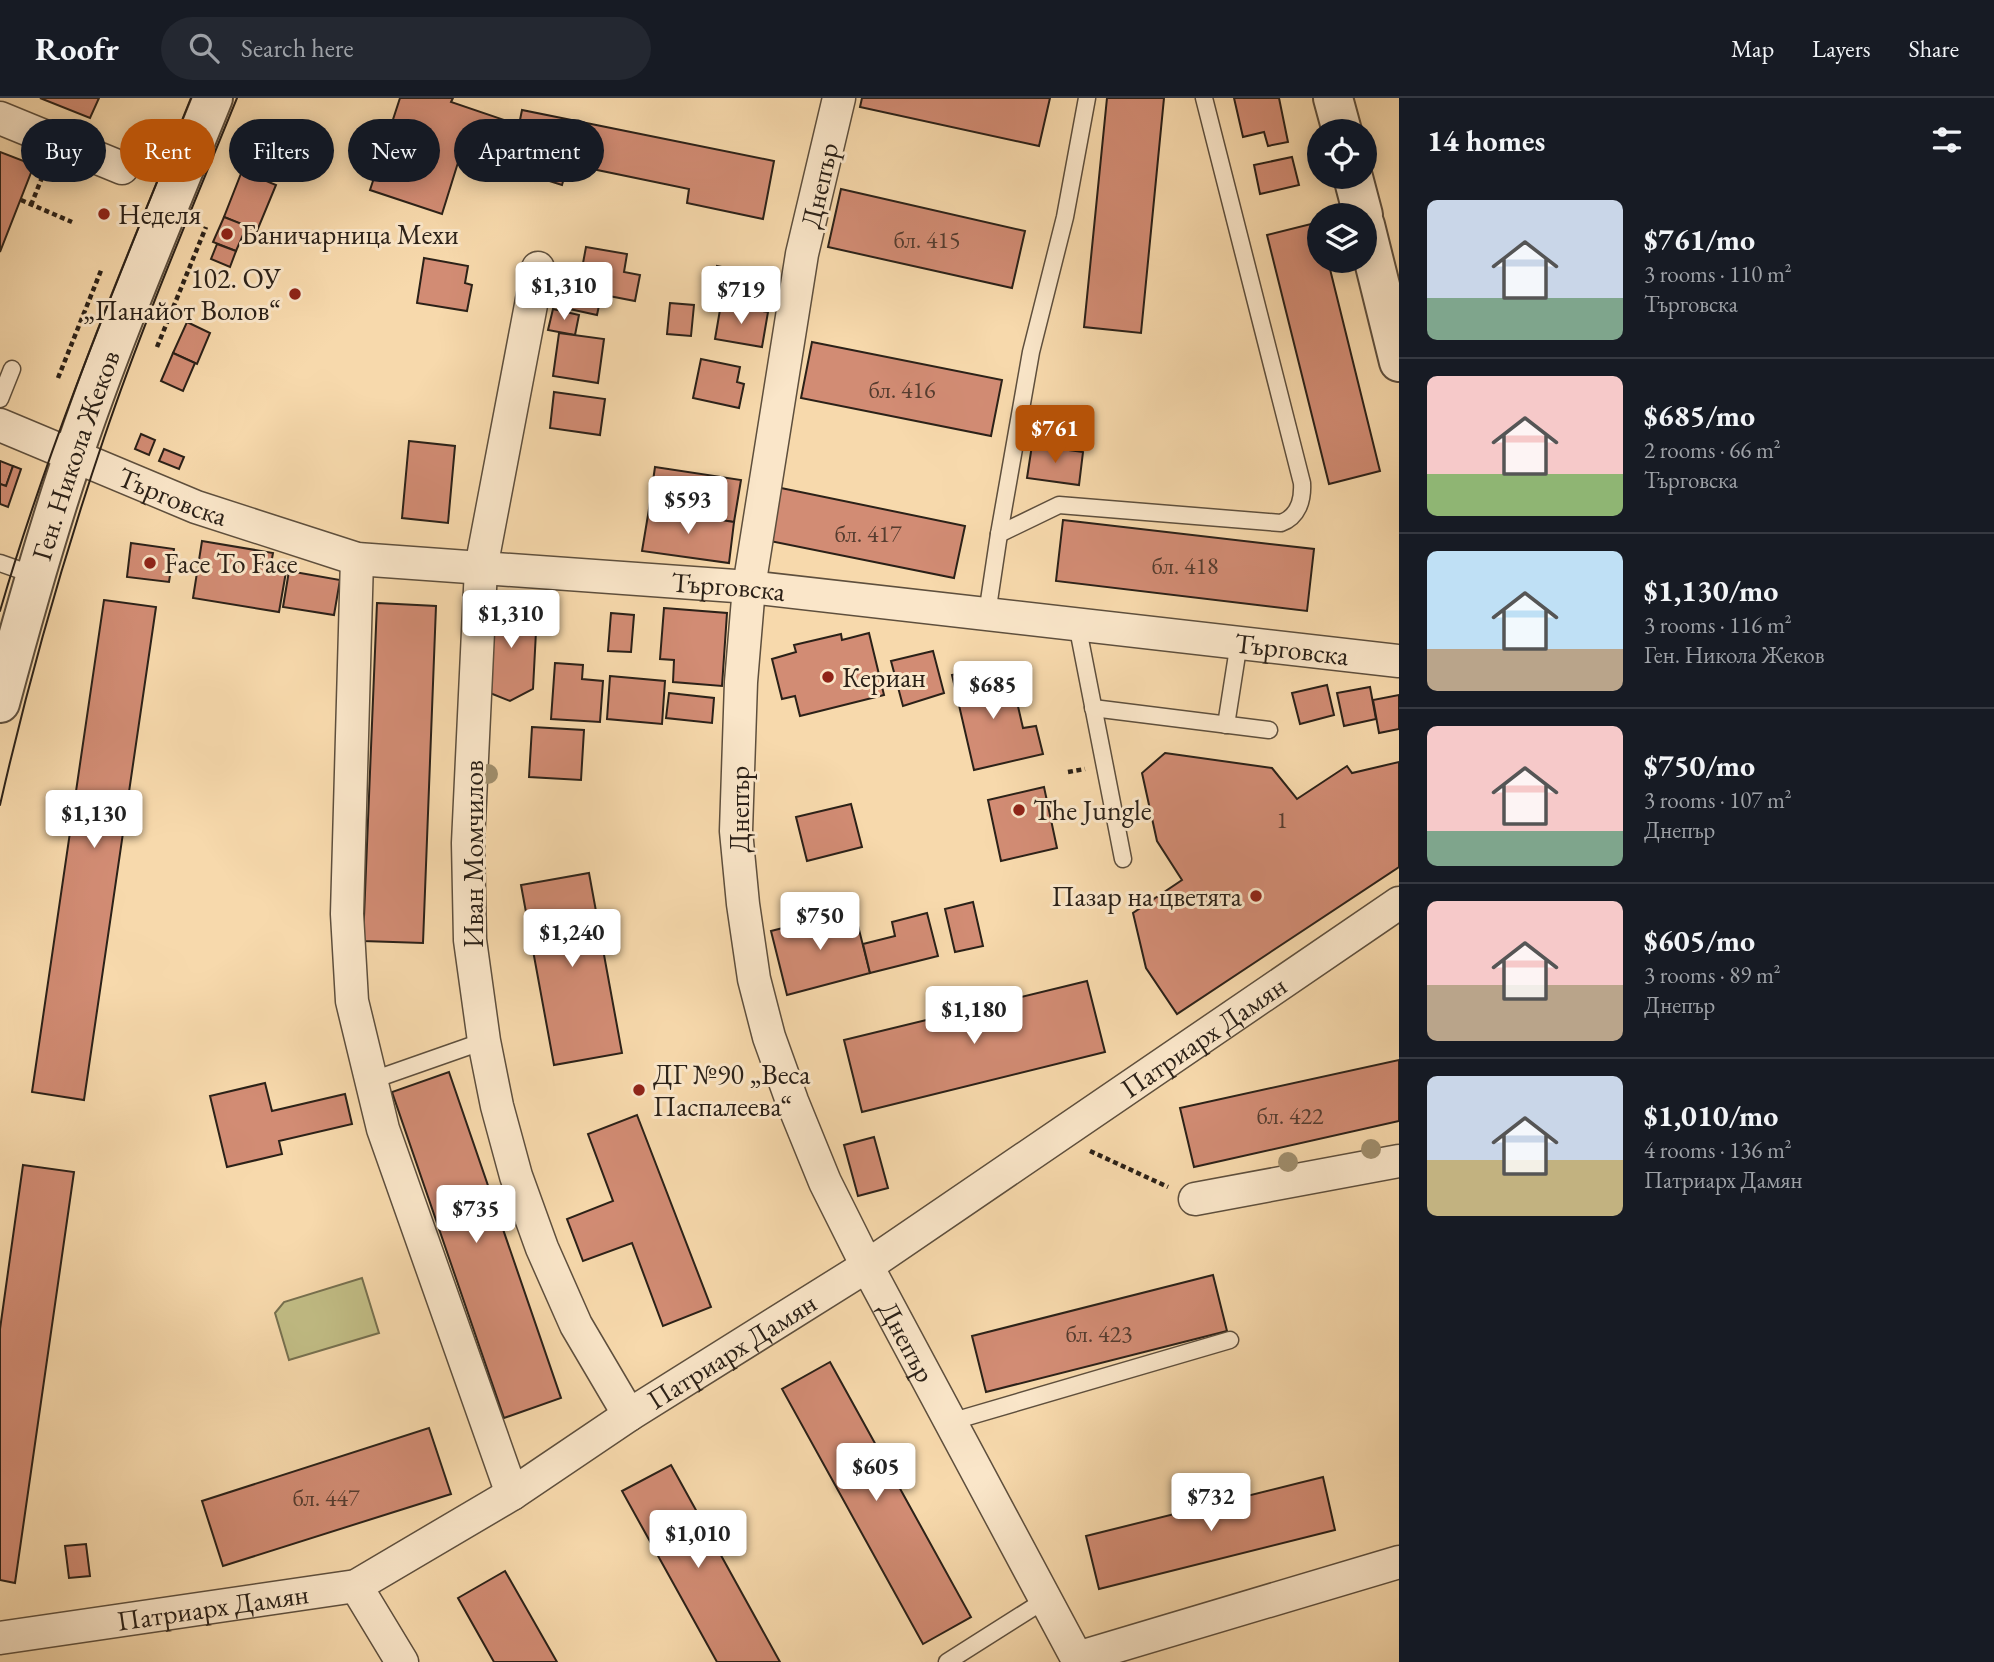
<!DOCTYPE html>
<html lang="en">
<head>
<meta charset="utf-8">
<style>
	body { margin:0; font-family:"EB Garamond",serif; background:#242831; color:#f1f3f6; height:100vh; display:flex; flex-direction:column; font-size:26px; white-space:nowrap }
	* { box-sizing:border-box; margin:0 }
	p { font-size:23px; color:#9ea1a6 }
	.icon { flex:none; width:38px; height:38px; fill:none; stroke:currentColor; stroke-width:2; stroke-linecap:round; stroke-linejoin:round }
	.map { position:relative; flex:1; overflow:hidden }
	.side { display:flex; flex-direction:column; background:#171b24; width:595px }
	.side>* { flex:none }
	.hud { position:absolute; left:21px; top:21px; width:665px; height:63px; display:flex; gap:14px }
	.tools { position:absolute; left:1307px; top:21px; display:grid; gap:14px }
	.tools a { display:grid; place-items:center; width:70px; height:70px; border-radius:50%; background:#171b24; box-shadow:0 4px 18px #0003; font-size:35px }
	.price { position:absolute; translate:-50% -60px; padding:0 16px; border-radius:7px; background:#fff; color:#222; font-size:23px; line-height:46px; filter:drop-shadow(0 2px 4px #0008) }
	.price::after { content:''; position:absolute; left:50%; top:42px; width:21px; height:16px; margin-left:-10px; background:inherit; clip-path:polygon(0 0,100% 0,50% 100%) }
	.price.current { background:#b45309; color:#fff }
	ul { padding:0; list-style:none }
	li { display:flex; align-items:center; gap:21px; height:175px; padding:0 28px }
	li+li { border-top:2px solid #363941 }
	li span { display:grid; place-items:center; flex:none; width:196px; height:140px; border-radius:10px; color:#555 }
	li>.icon { margin-inline-start:auto }
	span .icon { width:84px; height:84px; fill:#fffc; stroke-width:1 }
	li b { font-size:30px }
	h2 { display:flex; justify-content:space-between; align-items:center; height:84px; padding:0 28px; font-size:30px }
	.pill { padding:0 24px; border-radius:32px; background:#171b24; box-shadow:0 4px 18px #0003; font-size:24px; line-height:63px }
	.pill.current { background:#b45309; color:#fff }
	header { display:flex; align-items:center; gap:42px; box-sizing:border-box; height:98px; padding:0 35px; background:#171b24; border-bottom:2px solid #363941 }
	header strong { font-size:33px }
	nav { display:flex; gap:38px; margin-inline-start:auto; font-size:24px }
	.search { width:490px; height:63px; background:#242831; display:flex; align-items:center; gap:18px; box-sizing:border-box; padding:0 24px; border-radius:38px; color:#9ea1a6; font-size:26px }
	main { display:flex; flex:1; min-height:0 }
	.map>svg:first-child { display:block }
</style>
</head>
<body>
<header>
<strong>Roofr</strong>
<div class="search"><svg class="icon" aria-label="search" viewBox="0 0 24 24"><circle cx="10" cy="10" r="6"/><path d="M15 15l6 6"/></svg>Search here</div>
<nav><a>Map</a><a>Layers</a><a>Share</a></nav>
</header>
<main>
<div class="map">
<svg width="1399" height="1564" viewBox="0 0 1399 1564">
	<rect width="100%" height="100%" fill="#f7d9ac"/>
	<filter id="stains"><feTurbulence type="fractalNoise" baseFrequency=".00286" numOctaves="4"/><feColorMatrix values="0 0 0 0 .2 0 0 0 0 .09 0 0 0 0 .02 0 0 0 .5 -.17"/></filter>
	<radialGradient id="worn" r=".72"><stop offset=".6" stop-color="#630" stop-opacity="0"/><stop offset="1" stop-color="#630" stop-opacity=".3"/></radialGradient>
	<polygon fill="#c2be86" stroke="#76704f" stroke-width="2" points="362,1180 379,1235 289,1262 275,1215 284,1204"/>
	<g fill="#d28c74" stroke="#2b2118" stroke-width="2">
		<polygon points="40,0 99,0 90,20"/>
		<polygon points="400,0 453,0 451,4 519,27 522,12 774,63 763,121 687,105 689,91 568,66 562,87 461,55 442,116 370,92"/>
		<polygon points="862,0 1050,0 1039,48 860,9"/>
		<polygon points="1107,0 1164,0 1141,235 1084,229"/>
		<polygon points="1234,0 1279,0 1288,44 1268,48 1264,34 1243,39"/>
		<polygon points="0,54 34,67 0,154"/>
		<polygon points="1292,59 1299,87 1260,96 1254,67"/>
		<polygon points="242,73 276,87 257,133 224,119"/>
		<polygon points="841,91 1025,133 1012,190 828,149"/>
		<polygon points="224,119 247,128 236,153 213,144"/>
		<polygon points="1319,124 1320,163 1328,163 1380,373 1329,386 1267,137"/>
		<polygon points="217,146 236,153 230,169 211,161"/>
		<polygon points="586,149 627,156 624,174 640,177 635,203 578,192"/>
		<polygon points="424,160 468,168 465,185 472,187 467,213 417,205"/>
		<polygon points="717,168 741,173 735,204 711,199"/>
		<polygon points="555,188 601,198 597,217 551,207"/>
		<polygon points="670,205 694,207 691,238 667,236"/>
		<polygon points="721,206 768,214 762,249 715,241"/>
		<polygon points="553,211 579,217 575,237 548,232"/>
		<polygon points="187,224 210,235 197,266 173,255"/>
		<polygon points="559,235 604,241 598,285 553,278"/>
		<polygon points="812,244 1002,282 991,338 801,300"/>
		<polygon points="173,255 195,265 183,293 161,283"/>
		<polygon points="701,261 740,269 737,284 744,286 739,310 693,300"/>
		<polygon points="554,294 605,301 600,337 550,330"/>
		<polygon points="141,336 155,342 149,357 135,351"/>
		<polygon points="409,343 455,348 448,425 402,420"/>
		<polygon points="1032,347 1083,354 1079,387 1027,380"/>
		<polygon points="164,351 184,359 179,371 159,363"/>
		<polygon points="0,363 13,368 6,388 0,386"/>
		<polygon points="13,368 21,371 8,409 0,406 0,386 6,388"/>
		<polygon points="655,369 741,382 734,424 649,411"/>
		<polygon points="781,390 965,428 954,480 770,443"/>
		<polygon points="649,411 734,424 729,465 642,453"/>
		<polygon points="1063,422 1314,451 1307,513 1056,483"/>
		<polygon points="202,443 273,455 271,466 287,468 279,514 193,500"/>
		<polygon points="131,445 174,451 169,484 127,479"/>
		<polygon points="289,473 340,482 334,517 283,509"/>
		<polygon points="509,501 537,514 533,591 510,603 485,593 489,513"/>
		<polygon points="104,502 156,509 84,1002 32,994"/>
		<polygon points="377,505 436,508 423,845 363,843"/>
		<polygon points="664,510 727,515 722,588 673,584 674,562 660,561"/>
		<polygon points="611,515 634,517 631,554 608,553"/>
		<polygon points="869,535 884,597 800,618 795,598 782,601 772,561 796,554 794,547 841,536 842,542"/>
		<polygon points="933,553 944,595 903,608 891,563"/>
		<polygon points="555,565 583,567 582,581 603,583 600,624 551,621"/>
		<polygon points="987,569 990,580 1001,578 1008,607 1017,604 1023,630 1036,628 1043,656 974,672 952,577"/>
		<polygon points="610,578 665,583 662,626 607,621"/>
		<polygon points="1327,587 1334,617 1300,626 1292,595"/>
		<polygon points="1370,589 1376,621 1344,628 1337,595"/>
		<polygon points="669,595 714,600 712,625 666,620"/>
		<polygon points="1399,597 1399,631 1379,635 1373,602"/>
		<polygon points="532,629 584,632 581,682 529,679"/>
		<polygon points="1165,655 1272,670 1297,701 1347,668 1352,675 1399,664 1399,769 1177,916 1146,870 1133,815 1182,782 1157,743 1142,675"/>
		<polygon points="1044,689 1057,750 1001,763 988,702"/>
		<polygon points="851,706 862,749 807,763 796,719"/>
		<polygon points="589,775 622,955 554,967 521,787"/>
		<polygon points="973,804 983,848 955,854 945,811"/>
		<polygon points="854,812 870,875 787,897 771,833"/>
		<polygon points="927,815 938,858 870,875 863,846 895,838 892,824"/>
		<polygon points="1087,883 1105,954 862,1014 844,942"/>
		<polygon points="1399,962 1399,1023 1194,1069 1180,1010"/>
		<polygon points="449,974 561,1300 504,1320 392,994"/>
		<polygon points="265,985 272,1013 345,996 352,1026 279,1043 282,1056 227,1069 210,998"/>
		<polygon points="637,1017 711,1209 663,1228 632,1145 583,1163 567,1121 613,1103 588,1036"/>
		<polygon points="874,1039 888,1090 858,1098 844,1047"/>
		<polygon points="23,1067 74,1074 15,1485 0,1482 0,1231"/>
		<polygon points="1213,1177 1227,1233 986,1294 972,1238"/>
		<polygon points="830,1264 971,1519 923,1546 782,1291"/>
		<polygon points="429,1330 451,1396 223,1468 202,1403"/>
		<polygon points="671,1367 780,1564 717,1564 622,1393"/>
		<polygon points="1323,1379 1335,1432 1099,1491 1086,1438"/>
		<polygon points="86,1446 90,1478 69,1480 65,1448"/>
		<polygon points="505,1473 557,1564 494,1564 458,1500"/>
	</g>
	<g fill="none" stroke-linecap="round" stroke-linejoin="round">
		<g stroke="#5e4f3d" stroke-width="19">
			<g id="service">
				<polyline points="0,301 12,271"/>
				<path d="M 999,436 L 1059,407 L 1281,425 C 1298,419 1303,402 1302,385 L 1204,0"/>
				<polyline points="0,465 34,477"/>
				<polyline points="987,516 999,436 1031,254 1065,119 1087,0"/>
				<polyline points="1077,526 1123,761"/>
				<polyline points="1093,610 1269,632"/>
				<polyline points="1226,627 1239,544"/>
				<polyline points="370,983 484,943"/>
				<polyline points="950,1324 1230,1242"/>
				<polyline points="947,1564 1045,1502"/>
			</g>
		</g>
		<g stroke="#5e4f3d" stroke-width="35">
			<g id="minor">
				<path id="s1" d="M 839,0 L 802,156 L 749,489 L 741,584 L 736,733 L 743,806 L 754,881 L 769,939 L 792,1003 L 825,1084 L 867,1168 L 1079,1564"/>
				<polyline points="0,20 122,70"/>
				<polyline points="538,170 481,470 468,745 470,842 484,943 497,1008 516,1078 542,1150 576,1227 629,1317"/>
				<path id="s2" d="M 0,327 L 196,409 L 357,461 L 749,489 L 1399,563"/>
				<polyline points="357,461 347,816 352,903 383,1031 512,1396"/>
				<polyline points="1195,1101 1399,1063"/>
				<polyline points="356,1488 402,1564"/>
				<path id="s3" d="M 0,1540 L 356,1488 L 512,1396 L 629,1317 L 867,1168 L 1399,805"/>
				<polyline points="1077,1560 1399,1464"/>
			</g>
		</g>
		<g stroke="#5e4f3d" stroke-width="42">
			<g id="tertiary">
				<polyline points="1333,0 1342,33"/>
				<polyline points="1353,79 1363,117"/>
				<polyline points="1365,127 1399,264"/>
				<path id="s4" d="M 0,605 C 22,523 45,441 72,361 C 113,239 165,119 213,0"/>
			</g>
		</g>
		<g stroke="#2b2118" stroke-width="4.5" stroke-dasharray="5 3.5" stroke-linecap="butt">
			<polyline points="21,102 72,124"/>
			<polyline points="31,107 45,72"/>
			<polyline points="157,249 206,129"/>
			<polyline points="58,280 102,170"/>
			<polyline points="1068,674 1085,671"/>
			<polyline points="1090,1053 1168,1089"/>
		</g>
		<use href="#service" stroke="#fae6c9" stroke-width="16"/>
		<use href="#minor" stroke="#fae6c9" stroke-width="32"/>
		<use href="#tertiary" stroke="#fae6c9" stroke-width="38"/>
		<g stroke="#2b2118" stroke-width="2">
			<path d="M 0,513 C 51,338 123,169 191,0"/>
			<path d="M 0,707 C 28,584 63,461 104,340 C 143,225 191,113 237,0"/>
		</g>
	</g>
	<g fill="#a08e6d">
		<circle cx="488" cy="676" r="10"/>
		<circle cx="1371" cy="1051" r="10"/>
		<circle cx="1288" cy="1064" r="10"/>
	</g>
	<g fill="#8f2418" stroke="#fae6c9" stroke-width="2.5">
		<circle cx="104" cy="116" r="7"/>
		<circle cx="227" cy="136" r="7"/>
		<circle cx="295" cy="196" r="7"/>
		<circle cx="150" cy="465" r="7"/>
		<circle cx="828" cy="579" r="7"/>
		<circle cx="1019" cy="712" r="7"/>
		<circle cx="1256" cy="798" r="7"/>
		<circle cx="639" cy="992" r="7"/>
	</g>
	<g text-anchor="middle" dominant-baseline="central" stroke-width="6" stroke-linejoin="round" paint-order="stroke">
		<g font-size="24" fill="#553c2f">
			<text x="927" y="141">бл. 415</text>
			<text x="902" y="291">бл. 416</text>
			<text x="868" y="435">бл. 417</text>
			<text x="1185" y="467">бл. 418</text>
			<text x="1282" y="721">1</text>
			<text x="1290" y="1017">бл. 422</text>
			<text x="1099" y="1235">бл. 423</text>
			<text x="326" y="1399">бл. 447</text>
		</g>
		<g font-size="28" fill="#2b2118" stroke="#fae6c9">
			<text transform="translate(819 87) rotate(-77)">Днепър</text>
			<text stroke="none"><textPath href="#s4" startOffset="259">Ген. Никола Жеков</textPath></text>
			<text stroke="none"><textPath href="#s2" startOffset="187">Търговска</textPath></text>
			<text stroke="none"><textPath href="#s2" startOffset="754">Търговска</textPath></text>
			<text stroke="none"><textPath href="#s2" startOffset="1321">Търговска</textPath></text>
			<text transform="translate(739 711) rotate(-90)">Днепър</text>
			<text transform="translate(473 756) rotate(-90)">Иван Момчилов</text>
			<text stroke="none"><textPath href="#s3" startOffset="1370">Патриарх Дамян</textPath></text>
			<text stroke="none"><textPath href="#s1" startOffset="1286">Днепър</textPath></text>
			<text stroke="none"><textPath href="#s3" startOffset="803">Патриарх Дамян</textPath></text>
			<text stroke="none"><textPath href="#s3" startOffset="215">Патриарх Дамян</textPath></text>
		</g>
		<g font-size="28" fill="#2b2118" stroke="#fae6c9" text-anchor="start">
			<text x="118" y="116">Неделя</text>
			<text x="241" y="136">Баничарница Мехи</text>
			<text x="281" y="180" text-anchor="end">102. ОУ<tspan x="281" dy="32">„Панайот Волов“</tspan></text>
			<text x="164" y="465">Face To Face</text>
			<text x="842" y="579">Кериан</text>
			<text x="1033" y="712">The Jungle</text>
			<text x="1242" y="798" text-anchor="end">Пазар на цветята</text>
			<text x="653" y="976">ДГ №90 „Веса<tspan x="653" dy="32">Паспалеева“</tspan></text>
		</g>
	</g>
	<rect width="100%" height="100%" filter="url(#stains)"/>
	<rect width="100%" height="100%" fill="url(#worn)"/>
</svg>
<div class="tools">
<a><svg class="icon" aria-label="locate" viewBox="0 0 24 24"><circle cx="12" cy="12" r="6"/><path d="M12 2v4M12 18v4M2 12h4M18 12h4"/></svg></a>
<a><svg class="icon" aria-label="layers" viewBox="0 0 24 24"><path d="M12 4l9 5-9 5-9-5zM3 14l9 5 9-5"/></svg></a>
</div>
<b class="price" style="left:564px;top:224px">$1,310</b>
<b class="price" style="left:741px;top:228px">$719</b>
<b class="price current" style="left:1055px;top:367px">$761</b>
<b class="price" style="left:688px;top:438px">$593</b>
<b class="price" style="left:511px;top:552px">$1,310</b>
<b class="price" style="left:993px;top:623px">$685</b>
<b class="price" style="left:94px;top:752px">$1,130</b>
<b class="price" style="left:820px;top:854px">$750</b>
<b class="price" style="left:572px;top:871px">$1,240</b>
<b class="price" style="left:974px;top:948px">$1,180</b>
<b class="price" style="left:476px;top:1147px">$735</b>
<b class="price" style="left:876px;top:1405px">$605</b>
<b class="price" style="left:1211px;top:1435px">$732</b>
<b class="price" style="left:698px;top:1472px">$1,010</b>
<div class="hud">
<a class="pill">Buy</a>
<a class="pill current">Rent</a>
<a class="pill">Filters</a>
<a class="pill">New</a>
<a class="pill">Apartment</a>
</div>
</div>
<section class="side">
<h2>14 homes<svg class="icon" aria-label="filters" viewBox="0 0 24 24"><path d="M4 7h16M4 17h16"/><circle cx="9" cy="7" r="2"/><circle cx="15" cy="17" r="2"/></svg></h2>
<ul>
<li><span style="background:linear-gradient(#c9d6e8 70%,#7fa58c 0)"><svg class="icon" aria-label="home" viewBox="0 0 24 24"><path d="M3 11l9-7 9 7M6 9v11h12V9"/></svg></span><div><b>$761/mo</b><p>3 rooms · 110 m²</p><p>Търговска</p></div></li>
<li><span style="background:linear-gradient(#f6c9c9 70%,#8fb573 0)"><svg class="icon" aria-label="home" viewBox="0 0 24 24"><path d="M3 11l9-7 9 7M6 9v11h12V9"/></svg></span><div><b>$685/mo</b><p>2 rooms · 66 m²</p><p>Търговска</p></div></li>
<li><span style="background:linear-gradient(#bfe0f5 70%,#b9a48a 0)"><svg class="icon" aria-label="home" viewBox="0 0 24 24"><path d="M3 11l9-7 9 7M6 9v11h12V9"/></svg></span><div><b>$1,130/mo</b><p>3 rooms · 116 m²</p><p>Ген. Никола Жеков</p></div></li>
<li><span style="background:linear-gradient(#f6c9c9 75%,#7fa58c 0)"><svg class="icon" aria-label="home" viewBox="0 0 24 24"><path d="M3 11l9-7 9 7M6 9v11h12V9"/></svg></span><div><b>$750/mo</b><p>3 rooms · 107 m²</p><p>Днепър</p></div></li>
<li><span style="background:linear-gradient(#f6c9c9 60%,#b9a48a 0)"><svg class="icon" aria-label="home" viewBox="0 0 24 24"><path d="M3 11l9-7 9 7M6 9v11h12V9"/></svg></span><div><b>$605/mo</b><p>3 rooms · 89 m²</p><p>Днепър</p></div></li>
<li><span style="background:linear-gradient(#c9d6e8 60%,#c2b280 0)"><svg class="icon" aria-label="home" viewBox="0 0 24 24"><path d="M3 11l9-7 9 7M6 9v11h12V9"/></svg></span><div><b>$1,010/mo</b><p>4 rooms · 136 m²</p><p>Патриарх Дамян</p></div></li>
</ul>
</section>
</main>
</body>
</html>
